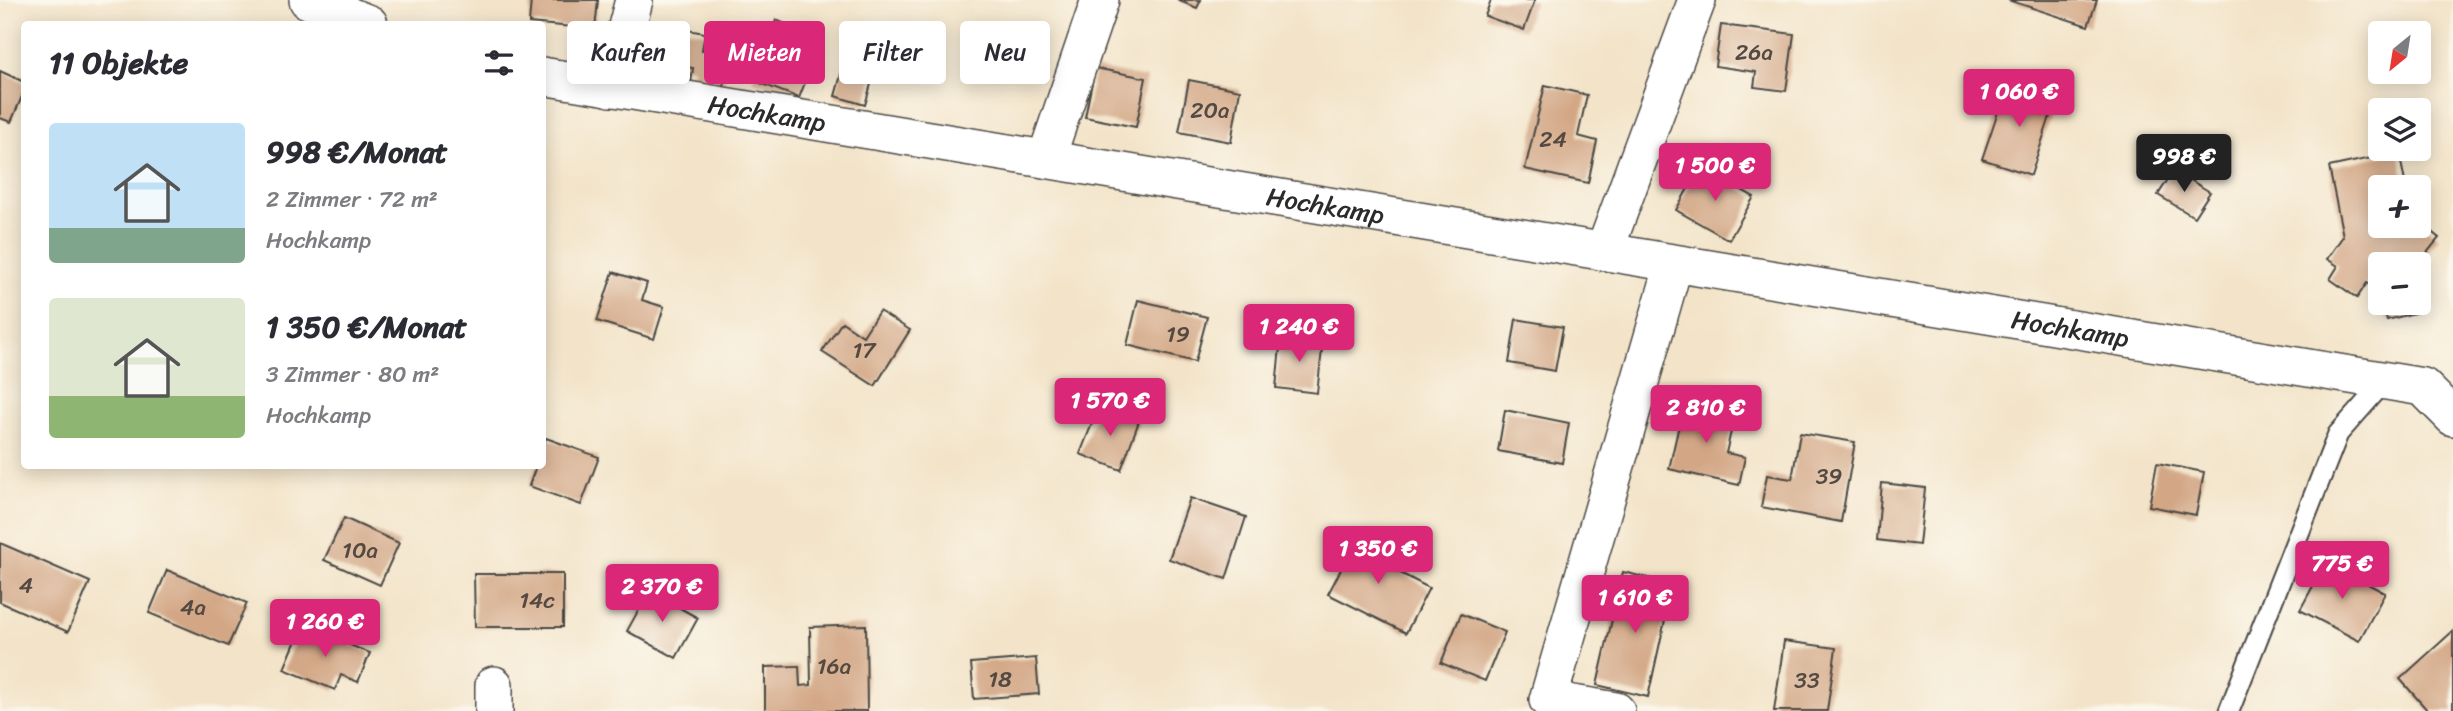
<!DOCTYPE html>
<html lang="de">
<head>
<meta charset="utf-8">
<style>
	body { margin:0; font-family:Sriracha,sans-serif; background:#f2f2f3; color:#2b2b33; height:100vh; display:flex; flex-direction:column; font-size:26px; white-space:nowrap }
	* { box-sizing:border-box; margin:0 }
	p { font-size:23px; color:#7c7c81 }
	.icon { flex:none; width:38px; height:38px; fill:none; stroke:currentColor; stroke-width:2; stroke-linecap:round; stroke-linejoin:round }
	.map { position:relative; flex:1; overflow:hidden }
	.panel { position:absolute; left:21px; top:21px; width:525px; height:448px; display:flex; flex-direction:column; background:#fff; border-radius:7px; box-shadow:0 4px 18px #0003 }
	.panel>* { flex:none }
	.hud { position:absolute; left:567px; top:21px; width:665px; height:63px; display:flex; gap:14px }
	.needle { width:46px; rotate:210deg }
	.fabs { position:absolute; left:2368px; top:21px; display:grid; gap:14px }
	.fabs a { display:grid; place-items:center; width:63px; height:63px; border-radius:7px; background:#fff; box-shadow:0 4px 18px #0003; font-size:35px }
	.price { position:absolute; translate:-50% -60px; padding:0 16px; border-radius:7px; background:#db2777; color:#fff; font-size:23px; line-height:46px; filter:drop-shadow(0 2px 4px #0008) }
	.price::after { content:''; position:absolute; left:50%; top:42px; width:21px; height:16px; margin-left:-10px; background:inherit; clip-path:polygon(0 0,100% 0,50% 100%) }
	.price.current { background:#222; color:#fff }
	ul { padding:0; list-style:none }
	li { display:flex; align-items:center; gap:21px; height:175px; padding:0 28px }
	li span { display:grid; place-items:center; flex:none; width:196px; height:140px; border-radius:7px; color:#555 }
	li>.icon { margin-inline-start:auto }
	span .icon { width:84px; height:84px; fill:#fffc; stroke-width:1 }
	li b { font-size:30px }
	h2 { display:flex; justify-content:space-between; align-items:center; height:84px; padding:0 28px; font-size:30px }
	.tag { padding:0 24px; border-radius:7px; background:#fff; box-shadow:0 4px 18px #0003; font-size:24px; line-height:63px }
	.tag.current { background:#db2777; color:#fff }
	.map>svg:first-child { display:block }
</style>
</head>
<body>
<div class="map">
<svg width="2453" height="711" viewBox="0 0 2453 711">
	<rect width="100%" height="100%" fill="#fbf7ec"/>
	<filter id="ink" filterUnits="userSpaceOnUse"><feTurbulence type="fractalNoise" baseFrequency=".0143" numOctaves="2"/><feDisplacementMap in="SourceGraphic" scale="14" xChannelSelector="R" yChannelSelector="G"/><feConvolveMatrix kernelMatrix="1 2 1 2 8 2 1 2 1" color-interpolation-filters="sRGB"/></filter>
	<filter id="wash" filterUnits="userSpaceOnUse"><feTurbulence type="fractalNoise" baseFrequency=".00686" numOctaves="4" result="noise"/><feDisplacementMap in="SourceGraphic" scale="28" xChannelSelector="R" yChannelSelector="G"/><feGaussianBlur stdDeviation="1.57" result="paint"/><feColorMatrix in="noise" values="0 0 0 0 0 0 0 0 0 0 0 0 0 0 0 0 0 1.4 0 .05"/><feComposite in="paint" operator="in"/></filter>
	<g filter="url(#wash)">
		<rect width="100%" height="100%" fill="#f3e4c9"/>
		<g id="blocks">
			<g fill="#d3a786">
				<polygon points="531,0 598,0 595,29 529,23"/>
				<polygon points="1177,0 1201,0 1197,8"/>
				<polygon points="1491,0 1535,0 1524,30 1485,16"/>
				<polygon points="2008,0 2097,0 2088,26"/>
				<polygon points="776,20 822,39 799,98 752,80"/>
				<polygon points="653,24 705,33 702,50 728,54 723,88 691,83 693,68 647,61"/>
				<polygon points="1721,25 1794,34 1786,91 1754,87 1756,72 1715,66"/>
				<polygon points="845,61 875,70 865,105 835,96"/>
				<polygon points="1095,68 1146,78 1136,127 1085,117"/>
				<polygon points="0,71 24,82 24,92 11,122 0,118"/>
				<polygon points="1189,80 1240,90 1231,142 1179,132"/>
				<polygon points="2008,82 2056,98 2031,175 1982,159"/>
				<polygon points="1545,85 1587,95 1578,136 1597,141 1588,183 1525,169"/>
				<polygon points="2399,152 2406,187 2380,187 2380,226 2418,226 2418,221 2439,238 2418,264 2380,264 2380,293 2367,283 2357,298 2330,279 2338,266 2327,259 2343,236 2329,167"/>
				<polygon points="1700,167 1754,197 1729,240 1676,210"/>
				<polygon points="2174,170 2210,192 2194,217 2158,195"/>
				<polygon points="613,272 647,283 642,300 664,307 654,339 597,321"/>
				<polygon points="1138,300 1207,317 1195,362 1127,345"/>
				<polygon points="2382,303 2420,303 2422,311 2387,320"/>
				<polygon points="879,311 910,330 875,386 822,352 842,322 863,336"/>
				<polygon points="1516,319 1563,327 1555,371 1509,363"/>
				<polygon points="1281,336 1323,341 1317,393 1276,388"/>
				<polygon points="1684,403 1735,414 1726,453 1745,457 1739,485 1669,469"/>
				<polygon points="1099,406 1139,421 1121,470 1080,454"/>
				<polygon points="1505,410 1569,423 1562,463 1498,451"/>
				<polygon points="1800,433 1855,442 1841,522 1761,507 1767,475 1792,479"/>
				<polygon points="546,438 599,457 581,505 529,486 536,466 542,466 542,448"/>
				<polygon points="2157,463 2204,472 2196,515 2149,506"/>
				<polygon points="1882,483 1925,488 1919,545 1877,540"/>
				<polygon points="1190,498 1246,517 1226,579 1169,559"/>
				<polygon points="344,518 399,543 380,585 324,560"/>
				<polygon points="1360,533 1393,550 1385,565 1429,588 1406,633 1328,594"/>
				<polygon points="0,543 90,582 68,632 0,602"/>
				<polygon points="2326,562 2385,593 2359,641 2300,610"/>
				<polygon points="167,570 247,603 228,646 149,613"/>
				<polygon points="1623,572 1673,584 1648,697 1597,685"/>
				<polygon points="474,574 563,574 563,627 475,627"/>
				<polygon points="649,591 698,618 676,658 627,631"/>
				<polygon points="1461,614 1505,632 1485,681 1441,663"/>
				<polygon points="866,625 867,711 765,711 765,667 799,666 800,686 811,685 810,627"/>
				<polygon points="302,626 370,653 358,682 341,675 335,690 284,669"/>
				<polygon points="2453,631 2453,711 2428,711 2400,679"/>
				<polygon points="1784,641 1836,648 1827,711 1774,711"/>
				<polygon points="1036,658 1039,694 974,699 971,663"/>
			</g>
		</g>
	</g>
	<g filter="url(#ink)">
		<use href="#blocks" fill-opacity="0" stroke="#494743" stroke-width="2"/>
		<g fill="none" stroke-linecap="round" stroke-linejoin="round">
			<g stroke="#494743" stroke-width="23">
				<polyline id="service" points="2229,711 2338,434 2384,382"/>
			</g>
			<g stroke="#494743" stroke-width="40">
				<g id="minor">
					<polyline points="308,0 369,24"/>
					<path id="s1" d="M 542,76 L 2423,387 L 2453,417"/>
					<polyline points="611,88 634,0"/>
					<polyline points="1046,159 1100,0"/>
					<polyline points="1604,252 1697,0"/>
					<polyline points="494,711 494,685"/>
					<polyline points="1616,711 1548,700 1674,264"/>
				</g>
			</g>
			<use href="#service" stroke="#fff" stroke-width="19"/>
			<use href="#minor" stroke="#fff" stroke-width="37"/>
		</g>
	</g>
	<g text-anchor="middle" dominant-baseline="central" stroke-width="5" stroke-linejoin="round" paint-order="stroke">
		<g font-size="23" fill="#554a42">
			<text x="1754" y="52">26a</text>
			<text x="1210" y="110">20a</text>
			<text x="1553" y="139">24</text>
			<text x="1178" y="334">19</text>
			<text x="864" y="350">17</text>
			<text x="1829" y="476">39</text>
			<text x="360" y="550">10a</text>
			<text x="26" y="585">4</text>
			<text x="537" y="600">14c</text>
			<text x="193" y="607">4a</text>
			<text x="834" y="666">16a</text>
			<text x="1000" y="679">18</text>
			<text x="1807" y="680">33</text>
		</g>
		<g font-size="26" fill="#2b2b2b" stroke="#fbf7ec">
			<text stroke="none"><textPath href="#s1" startOffset="228">Hochkamp</textPath></text>
			<text stroke="none"><textPath href="#s1" startOffset="794">Hochkamp</textPath></text>
			<text stroke="none"><textPath href="#s1" startOffset="1549">Hochkamp</textPath></text>
		</g>
	</g>
</svg>
<div class="fabs">
<a><svg class="needle" viewBox="-14 -14 28 28"><path d="M0-13l5 13h-10z" fill="#e53935"/><path d="M0 13l5-13h-10z" fill="#7c7c81"/></svg></a>
<a><svg class="icon" aria-label="layers" viewBox="0 0 24 24"><path d="M12 4l9 5-9 5-9-5zM3 14l9 5 9-5"/></svg></a>
<a>+</a>
<a>−</a>
</div>
<b class="price" style="left:2019px;top:129px">1 060 €</b>
<b class="price current" style="left:2184px;top:194px">998 €</b>
<b class="price" style="left:1715px;top:203px">1 500 €</b>
<b class="price" style="left:1299px;top:364px">1 240 €</b>
<b class="price" style="left:1110px;top:438px">1 570 €</b>
<b class="price" style="left:1706px;top:445px">2 810 €</b>
<b class="price" style="left:1378px;top:586px">1 350 €</b>
<b class="price" style="left:2342px;top:601px">775 €</b>
<b class="price" style="left:662px;top:624px">2 370 €</b>
<b class="price" style="left:1635px;top:635px">1 610 €</b>
<b class="price" style="left:325px;top:659px">1 260 €</b>
<div class="hud">
<a class="tag">Kaufen</a>
<a class="tag current">Mieten</a>
<a class="tag">Filter</a>
<a class="tag">Neu</a>
</div>
<section class="panel">
<h2>11 Objekte<svg class="icon" aria-label="filters" viewBox="0 0 24 24"><path d="M4 7h16M4 17h16"/><circle cx="9" cy="7" r="2"/><circle cx="15" cy="17" r="2"/></svg></h2>
<ul>
<li><span style="background:linear-gradient(#bfe0f5 75%,#7fa58c 0)"><svg class="icon" aria-label="home" viewBox="0 0 24 24"><path d="M3 11l9-7 9 7M6 9v11h12V9"/></svg></span><div><b>998 €/Monat</b><p>2 Zimmer · 72 m²</p><p>Hochkamp</p></div></li>
<li><span style="background:linear-gradient(#dfe7d0 70%,#8fb573 0)"><svg class="icon" aria-label="home" viewBox="0 0 24 24"><path d="M3 11l9-7 9 7M6 9v11h12V9"/></svg></span><div><b>1 350 €/Monat</b><p>3 Zimmer · 80 m²</p><p>Hochkamp</p></div></li>
</ul>
</section>
</div>
</body>
</html>
